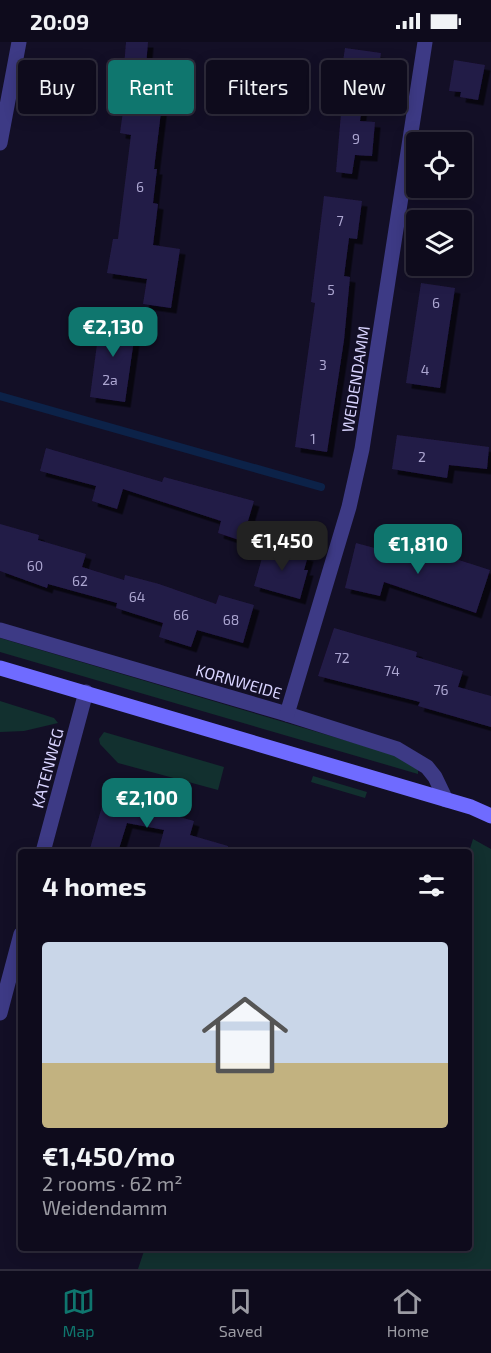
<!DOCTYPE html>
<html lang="en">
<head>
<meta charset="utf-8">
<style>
	body { margin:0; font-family:"Exo 2",sans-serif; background:#171425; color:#f1f3f6; height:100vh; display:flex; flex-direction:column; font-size:22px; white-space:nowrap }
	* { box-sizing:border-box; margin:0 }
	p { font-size:20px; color:#9b9ba3 }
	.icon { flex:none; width:33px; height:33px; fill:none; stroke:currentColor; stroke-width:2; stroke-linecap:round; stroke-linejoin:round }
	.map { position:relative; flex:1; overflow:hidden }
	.panel { position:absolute; left:18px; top:807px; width:454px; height:402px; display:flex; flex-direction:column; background:#0e0b1c; border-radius:6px; box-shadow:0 3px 15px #0003,0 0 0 2px #2e2b3b }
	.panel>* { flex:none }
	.top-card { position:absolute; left:18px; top:18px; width:456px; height:54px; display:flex; gap:12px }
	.tools { position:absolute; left:406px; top:90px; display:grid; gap:12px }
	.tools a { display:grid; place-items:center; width:66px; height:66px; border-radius:6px; background:#0e0b1c; box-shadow:0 3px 15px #0003,0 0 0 2px #2e2b3b; font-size:30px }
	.price { position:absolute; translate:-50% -51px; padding:0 14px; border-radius:12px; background:#0f766e; color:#fff; font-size:20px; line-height:39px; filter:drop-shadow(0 2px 3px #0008) }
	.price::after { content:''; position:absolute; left:50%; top:36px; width:18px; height:14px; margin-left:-9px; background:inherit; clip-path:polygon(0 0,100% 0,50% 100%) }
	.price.on { background:#222; color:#fff }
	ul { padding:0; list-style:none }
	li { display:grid; align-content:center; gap:12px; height:318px; padding:0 24px }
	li+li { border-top:2px solid #2e2b3b }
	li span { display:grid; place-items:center; height:186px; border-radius:6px; color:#555 }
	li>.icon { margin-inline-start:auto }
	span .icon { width:108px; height:108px; fill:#fffc; stroke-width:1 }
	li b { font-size:26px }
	h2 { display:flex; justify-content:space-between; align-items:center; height:72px; padding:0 24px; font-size:26px }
	.chip { padding:0 21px; border-radius:6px; background:#0e0b1c; box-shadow:0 3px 15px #0003,0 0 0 2px #2e2b3b; font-size:21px; line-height:54px }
	.chip.on { background:#0f766e; color:#fff }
	.status { display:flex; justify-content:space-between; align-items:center; height:42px; padding:0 30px; background:#0e0b1c; direction:ltr }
	.status svg { height:16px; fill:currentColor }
	.tab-bar { display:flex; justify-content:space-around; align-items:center; height:84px; border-top:2px solid #2e2b3b; background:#0e0b1c; font-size:16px; color:#9b9ba3 }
	.tab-bar a { display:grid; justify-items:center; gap:3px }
	.tab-bar .on { color:#0f766e }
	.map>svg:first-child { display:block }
</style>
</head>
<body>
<div class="status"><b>20:09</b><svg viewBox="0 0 49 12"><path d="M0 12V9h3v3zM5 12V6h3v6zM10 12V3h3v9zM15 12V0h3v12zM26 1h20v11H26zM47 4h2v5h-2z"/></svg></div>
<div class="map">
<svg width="491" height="1227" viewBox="0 0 491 1227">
	<defs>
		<filter id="shadow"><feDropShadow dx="5.5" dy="5.5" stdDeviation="0" flood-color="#0009"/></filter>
	</defs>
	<rect width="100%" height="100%" fill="#130f26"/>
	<g fill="#12302f">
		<polygon points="0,596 395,713 418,728 418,732 0,610"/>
		<polygon points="0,659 54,676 58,681 24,689 0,690"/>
		<polygon points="104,690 224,725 218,748 118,721 100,702 99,697"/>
		<polygon points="313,734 367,750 365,756 311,740"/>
		<polygon points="473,797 491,807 491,1227 138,1227 145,1206 470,1206 469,810"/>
	</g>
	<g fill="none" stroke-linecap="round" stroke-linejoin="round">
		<polyline stroke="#0c2248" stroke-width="8" points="0,354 321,445"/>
	</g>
	<g fill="#241b47" filter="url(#shadow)">
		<polygon points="126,0 148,0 143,60 162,62 154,127 157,127 153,161 158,162 153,203 180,207 171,266 143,262 147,237 107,231 113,197 118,197 131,93 120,91 129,25 124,25"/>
		<polygon points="345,6 381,11 376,42 365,41 360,79 375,80 372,114 355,113 352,132 336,130 343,48 339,47"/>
		<polygon points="454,18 485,23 478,58 460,55 461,50 449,49"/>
		<polygon points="324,154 362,159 357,197 349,196 344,234 350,235 344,298 327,410 295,405 315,261 311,260"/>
		<polygon points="421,241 455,246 440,346 406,341"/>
		<polygon points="101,272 137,277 125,360 90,355"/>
		<polygon points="397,393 489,405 487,427 449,423 447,436 392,427"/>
		<polygon points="46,406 162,440 164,435 254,459 242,499 218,491 221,479 123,447 117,467 92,459 96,444 40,429"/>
		<polygon points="0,482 39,493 38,498 86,512 82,525 124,538 125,533 159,542 216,562 219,553 254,563 243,601 197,588 191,605 159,595 163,581 116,566 117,561 48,542 47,546 0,529"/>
		<polygon points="356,501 408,515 412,503 490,528 476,571 384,540 380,554 345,546"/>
		<polygon points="266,502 308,514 304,528 308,528 300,557 254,544"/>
		<polygon points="334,586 417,610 416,615 463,629 458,645 491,654 491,685 418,664 420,660 318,634"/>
		<polygon points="105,754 194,779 190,793 228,804 228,810 158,810 164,788 127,781 118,810 89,810"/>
	</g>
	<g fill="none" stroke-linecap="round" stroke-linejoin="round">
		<g stroke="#3d3a85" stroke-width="15">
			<polyline points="0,101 19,0"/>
			<polyline points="0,588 287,672 397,707 427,725 435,735 446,758"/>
			<polyline points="287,672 349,465 362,407 425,0"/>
			<polyline points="43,810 86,650"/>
			<polyline points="0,971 21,892"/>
		</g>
		<polyline stroke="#6f6bff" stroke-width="15" points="0,626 471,765 491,774"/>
	</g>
	<g text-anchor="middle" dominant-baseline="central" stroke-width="4.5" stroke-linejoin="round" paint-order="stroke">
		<g font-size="14" fill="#aca6d1">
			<text x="356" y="96">9</text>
			<text x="140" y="144">6</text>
			<text x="340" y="178">7</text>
			<text x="331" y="247">5</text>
			<text x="436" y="260">6</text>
			<text x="323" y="322">3</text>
			<text x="425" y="327">4</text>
			<text x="110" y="337">2a</text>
			<text x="313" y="396">1</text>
			<text x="422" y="414">2</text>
			<text x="35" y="523">60</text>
			<text x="80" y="538">62</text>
			<text x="137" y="554">64</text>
			<text x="181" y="572">66</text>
			<text x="231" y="577">68</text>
			<text x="342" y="615">72</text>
			<text x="392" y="628">74</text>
			<text x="441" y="647">76</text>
		</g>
		<g font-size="16" fill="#d9d4ff" stroke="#130f26">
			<text transform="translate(355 337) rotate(-81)">WEIDENDAMM</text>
			<text transform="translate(239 639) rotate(16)">KORNWEIDE</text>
			<text transform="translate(47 726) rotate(-75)">KATENWEG</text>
		</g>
	</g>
</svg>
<div class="tools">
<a><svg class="icon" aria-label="locate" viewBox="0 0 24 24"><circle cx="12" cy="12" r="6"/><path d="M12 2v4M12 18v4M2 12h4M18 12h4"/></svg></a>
<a><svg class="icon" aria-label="layers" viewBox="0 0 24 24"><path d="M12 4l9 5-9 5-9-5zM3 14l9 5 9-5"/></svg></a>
</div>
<b class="price" style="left:113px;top:316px">€2,130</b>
<b class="price on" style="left:282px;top:530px">€1,450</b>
<b class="price" style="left:418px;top:533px">€1,810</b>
<b class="price" style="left:147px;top:787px">€2,100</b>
<div class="top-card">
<a class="chip">Buy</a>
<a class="chip on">Rent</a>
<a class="chip">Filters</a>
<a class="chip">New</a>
</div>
<section class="panel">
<h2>4 homes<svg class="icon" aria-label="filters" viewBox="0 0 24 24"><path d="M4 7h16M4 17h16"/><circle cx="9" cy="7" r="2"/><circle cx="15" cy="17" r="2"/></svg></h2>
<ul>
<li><span style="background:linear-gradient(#c9d6e8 65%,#c2b280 0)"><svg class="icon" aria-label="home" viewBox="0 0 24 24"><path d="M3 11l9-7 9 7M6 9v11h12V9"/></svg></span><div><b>€1,450/mo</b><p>2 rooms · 62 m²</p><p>Weidendamm</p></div></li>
</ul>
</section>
</div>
<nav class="tab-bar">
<a class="on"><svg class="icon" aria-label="map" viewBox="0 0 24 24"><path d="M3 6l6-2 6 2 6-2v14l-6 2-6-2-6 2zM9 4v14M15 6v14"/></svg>Map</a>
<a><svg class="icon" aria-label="saved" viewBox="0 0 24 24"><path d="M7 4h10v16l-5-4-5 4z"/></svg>Saved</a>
<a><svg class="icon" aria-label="home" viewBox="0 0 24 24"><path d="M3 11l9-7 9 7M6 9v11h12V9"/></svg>Home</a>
</nav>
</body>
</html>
